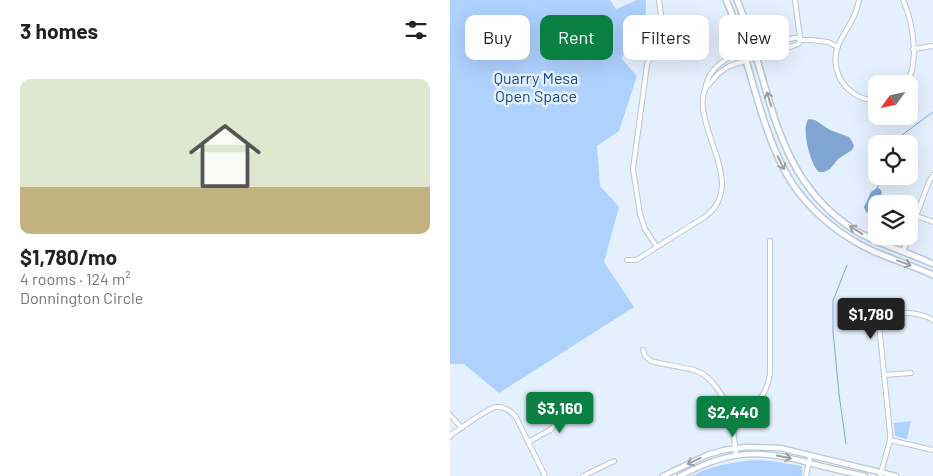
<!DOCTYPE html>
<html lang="en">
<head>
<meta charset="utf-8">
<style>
	body { margin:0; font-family:Barlow,sans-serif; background:#f6f6f6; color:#222; height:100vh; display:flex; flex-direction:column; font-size:19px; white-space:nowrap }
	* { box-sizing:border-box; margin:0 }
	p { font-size:16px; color:#767676 }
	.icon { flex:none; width:28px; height:28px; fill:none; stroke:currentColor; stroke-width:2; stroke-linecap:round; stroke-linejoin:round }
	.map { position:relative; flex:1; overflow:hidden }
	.drawer { display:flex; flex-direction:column; background:#fff; width:450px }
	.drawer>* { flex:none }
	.hud { position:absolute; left:15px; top:15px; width:392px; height:45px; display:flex; gap:10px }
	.needle { width:32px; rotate:237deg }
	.tools { position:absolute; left:418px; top:75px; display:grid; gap:10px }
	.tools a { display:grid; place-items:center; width:50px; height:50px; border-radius:10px; background:#fff; box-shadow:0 5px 20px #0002; font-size:25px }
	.price { position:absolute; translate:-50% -42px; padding:0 11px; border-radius:5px; background:#0b8043; color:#fff; font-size:16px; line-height:32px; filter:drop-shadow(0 1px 2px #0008) }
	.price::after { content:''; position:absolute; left:50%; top:30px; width:15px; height:11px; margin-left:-8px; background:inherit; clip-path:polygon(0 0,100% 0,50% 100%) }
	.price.selected { background:#222; color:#fff }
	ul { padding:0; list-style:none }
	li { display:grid; align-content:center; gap:10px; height:265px; padding:0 20px }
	li span { display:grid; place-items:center; height:155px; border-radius:10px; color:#555 }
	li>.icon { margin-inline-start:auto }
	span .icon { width:90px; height:90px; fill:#fffc; stroke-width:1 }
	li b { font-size:21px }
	h2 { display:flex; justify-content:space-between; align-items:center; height:60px; padding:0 20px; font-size:21px }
	.pill { padding:0 18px; border-radius:10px; background:#fff; box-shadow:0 5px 20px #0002; font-size:18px; line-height:45px }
	.pill.selected { background:#0b8043; color:#fff }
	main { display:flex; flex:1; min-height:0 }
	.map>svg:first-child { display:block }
</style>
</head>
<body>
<main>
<section class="drawer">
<h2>3 homes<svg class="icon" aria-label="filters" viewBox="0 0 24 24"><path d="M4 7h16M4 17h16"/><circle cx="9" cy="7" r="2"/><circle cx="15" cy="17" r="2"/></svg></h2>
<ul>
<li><span style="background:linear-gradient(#dfe7d0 70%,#c2b280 0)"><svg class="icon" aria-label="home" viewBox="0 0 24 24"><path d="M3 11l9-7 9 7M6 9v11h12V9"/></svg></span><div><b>$1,780/mo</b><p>4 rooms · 124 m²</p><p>Donnington Circle</p></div></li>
</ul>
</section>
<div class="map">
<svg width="483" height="476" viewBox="0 0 483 476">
	<rect width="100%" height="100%" fill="#e5f0fe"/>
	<g fill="#aed1fe">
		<polygon points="0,0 160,0 166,9 187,0 196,0 195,45 182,45 171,58 187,76 169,131 147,146 150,186 169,207 154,262 184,307 49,393 14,364 0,364"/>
		<polygon points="461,421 457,439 445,436 444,423"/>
		<path d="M 305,460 L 321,461 L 352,466 L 352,476 L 241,476 C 261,466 283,462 305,460 Z"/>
	</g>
	<g fill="#80a5d3">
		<path d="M 359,119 L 365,120 L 380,130 L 399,137 L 403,143 L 404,146 L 402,150 L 388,159 L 380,169 L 374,172 L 369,172 C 361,166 352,131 357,122 C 357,121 358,120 359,119 Z"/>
		<polygon points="427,188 430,189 432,192 429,204 426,204 426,212 422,215 416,212 414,207 421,192"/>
	</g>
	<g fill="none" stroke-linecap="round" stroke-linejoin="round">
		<g stroke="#80a5d3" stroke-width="1">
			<polyline points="446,144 448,138 483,112"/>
			<polyline points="427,189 432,176"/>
			<polyline points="396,444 389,394 383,331 383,301 397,265"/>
		</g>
		<g stroke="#b9c7d8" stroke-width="6">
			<g id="minor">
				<polyline points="345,0 349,30 351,40"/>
				<path d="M 409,0 C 406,19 395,29 388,46 C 382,60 387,79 398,89 C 406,96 416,101 426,100"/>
				<path d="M 453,0 C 463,22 470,63 456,84"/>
				<polyline points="463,49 483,46"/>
				<polyline points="256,88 268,74 279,66 343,46 348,44 351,40"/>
				<polyline points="467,216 483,222"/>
				<polyline points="207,247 195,229 190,214 183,169 197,65 208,38 211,26 211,14 209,0"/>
				<polyline points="453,252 478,184 483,175"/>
				<path d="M 177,260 L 186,260 L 191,257 L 256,216 C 292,188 256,143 253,108 C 252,102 253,95 255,89 C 258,71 270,61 286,54 L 344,38 L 347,38 L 351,40 L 361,40 L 378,42 L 388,47"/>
				<path d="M 193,350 L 195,356 L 201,361 C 216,365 233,367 247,371 C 261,376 276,399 280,413 C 284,425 284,442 286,455"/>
				<polyline points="434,375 461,373"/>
				<path d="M 281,413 C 305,406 315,401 320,374 L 320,241"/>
				<polyline points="0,415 12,428"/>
				<path d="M 0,437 L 2,434 C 12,428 36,409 46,407 C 55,406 61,411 66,417 L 95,476"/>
				<polyline points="440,440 483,450"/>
				<polyline points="78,442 100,430 107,423 120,403"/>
				<polyline points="133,476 164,461"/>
				<polyline points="356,476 360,456"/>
				<path d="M 430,476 L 440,440 L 440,433 L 428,315 C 447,313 466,310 483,320"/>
			</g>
		</g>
		<g stroke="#b9c7d8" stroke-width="7">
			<g id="tertiary">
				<polyline points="213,476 257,455 274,450 297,447 330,448 446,476"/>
				<path d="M 230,476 C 248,467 265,459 284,456 C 309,451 335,456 359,463 C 378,468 396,472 415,476"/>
			</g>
		</g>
		<g stroke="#b9c7d8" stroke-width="8">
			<g id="secondary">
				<path d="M 276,0 C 284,16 288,33 293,50 C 305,90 316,137 336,173 C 350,199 374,222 399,238 C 425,255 455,262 483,275"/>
				<path d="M 287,0 C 322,83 320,177 406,231 C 430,245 458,252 483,264"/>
			</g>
		</g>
		<use href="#minor" stroke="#fff" stroke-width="4"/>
		<use href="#tertiary" stroke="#fff" stroke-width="4.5"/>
		<use href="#secondary" stroke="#fff" stroke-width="5"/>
	</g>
	<defs><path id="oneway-shaft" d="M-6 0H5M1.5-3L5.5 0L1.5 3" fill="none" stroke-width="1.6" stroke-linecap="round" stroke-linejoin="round" transform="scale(1.25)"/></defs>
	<g stroke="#9c9ea0">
		<use href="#oneway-shaft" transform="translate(319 99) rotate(-107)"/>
		<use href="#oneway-shaft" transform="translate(331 163) rotate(64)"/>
		<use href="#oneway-shaft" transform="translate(406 230) rotate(-148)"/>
		<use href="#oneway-shaft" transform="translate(454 263) rotate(20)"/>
		<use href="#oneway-shaft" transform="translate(334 457) rotate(12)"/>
		<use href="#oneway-shaft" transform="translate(244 461) rotate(155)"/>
	</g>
	<g text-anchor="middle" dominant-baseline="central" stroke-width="5" stroke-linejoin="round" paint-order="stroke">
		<g font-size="16" fill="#1a4c84" stroke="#e5f0fe">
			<text x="86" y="77">Quarry Mesa<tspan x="86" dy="18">Open Space</tspan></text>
		</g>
	</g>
</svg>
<div class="tools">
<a><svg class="needle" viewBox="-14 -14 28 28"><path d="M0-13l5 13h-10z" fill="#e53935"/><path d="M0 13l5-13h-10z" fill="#767676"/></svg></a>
<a><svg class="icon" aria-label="locate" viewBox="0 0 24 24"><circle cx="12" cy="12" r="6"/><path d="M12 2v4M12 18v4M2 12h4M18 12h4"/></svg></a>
<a><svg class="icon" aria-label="layers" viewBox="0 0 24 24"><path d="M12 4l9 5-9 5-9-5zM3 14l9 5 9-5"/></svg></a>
</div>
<b class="price selected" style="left:421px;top:340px">$1,780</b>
<b class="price" style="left:110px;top:434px">$3,160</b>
<b class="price" style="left:283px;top:438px">$2,440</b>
<div class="hud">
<a class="pill">Buy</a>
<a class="pill selected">Rent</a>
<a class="pill">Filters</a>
<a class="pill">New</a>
</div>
</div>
</main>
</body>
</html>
